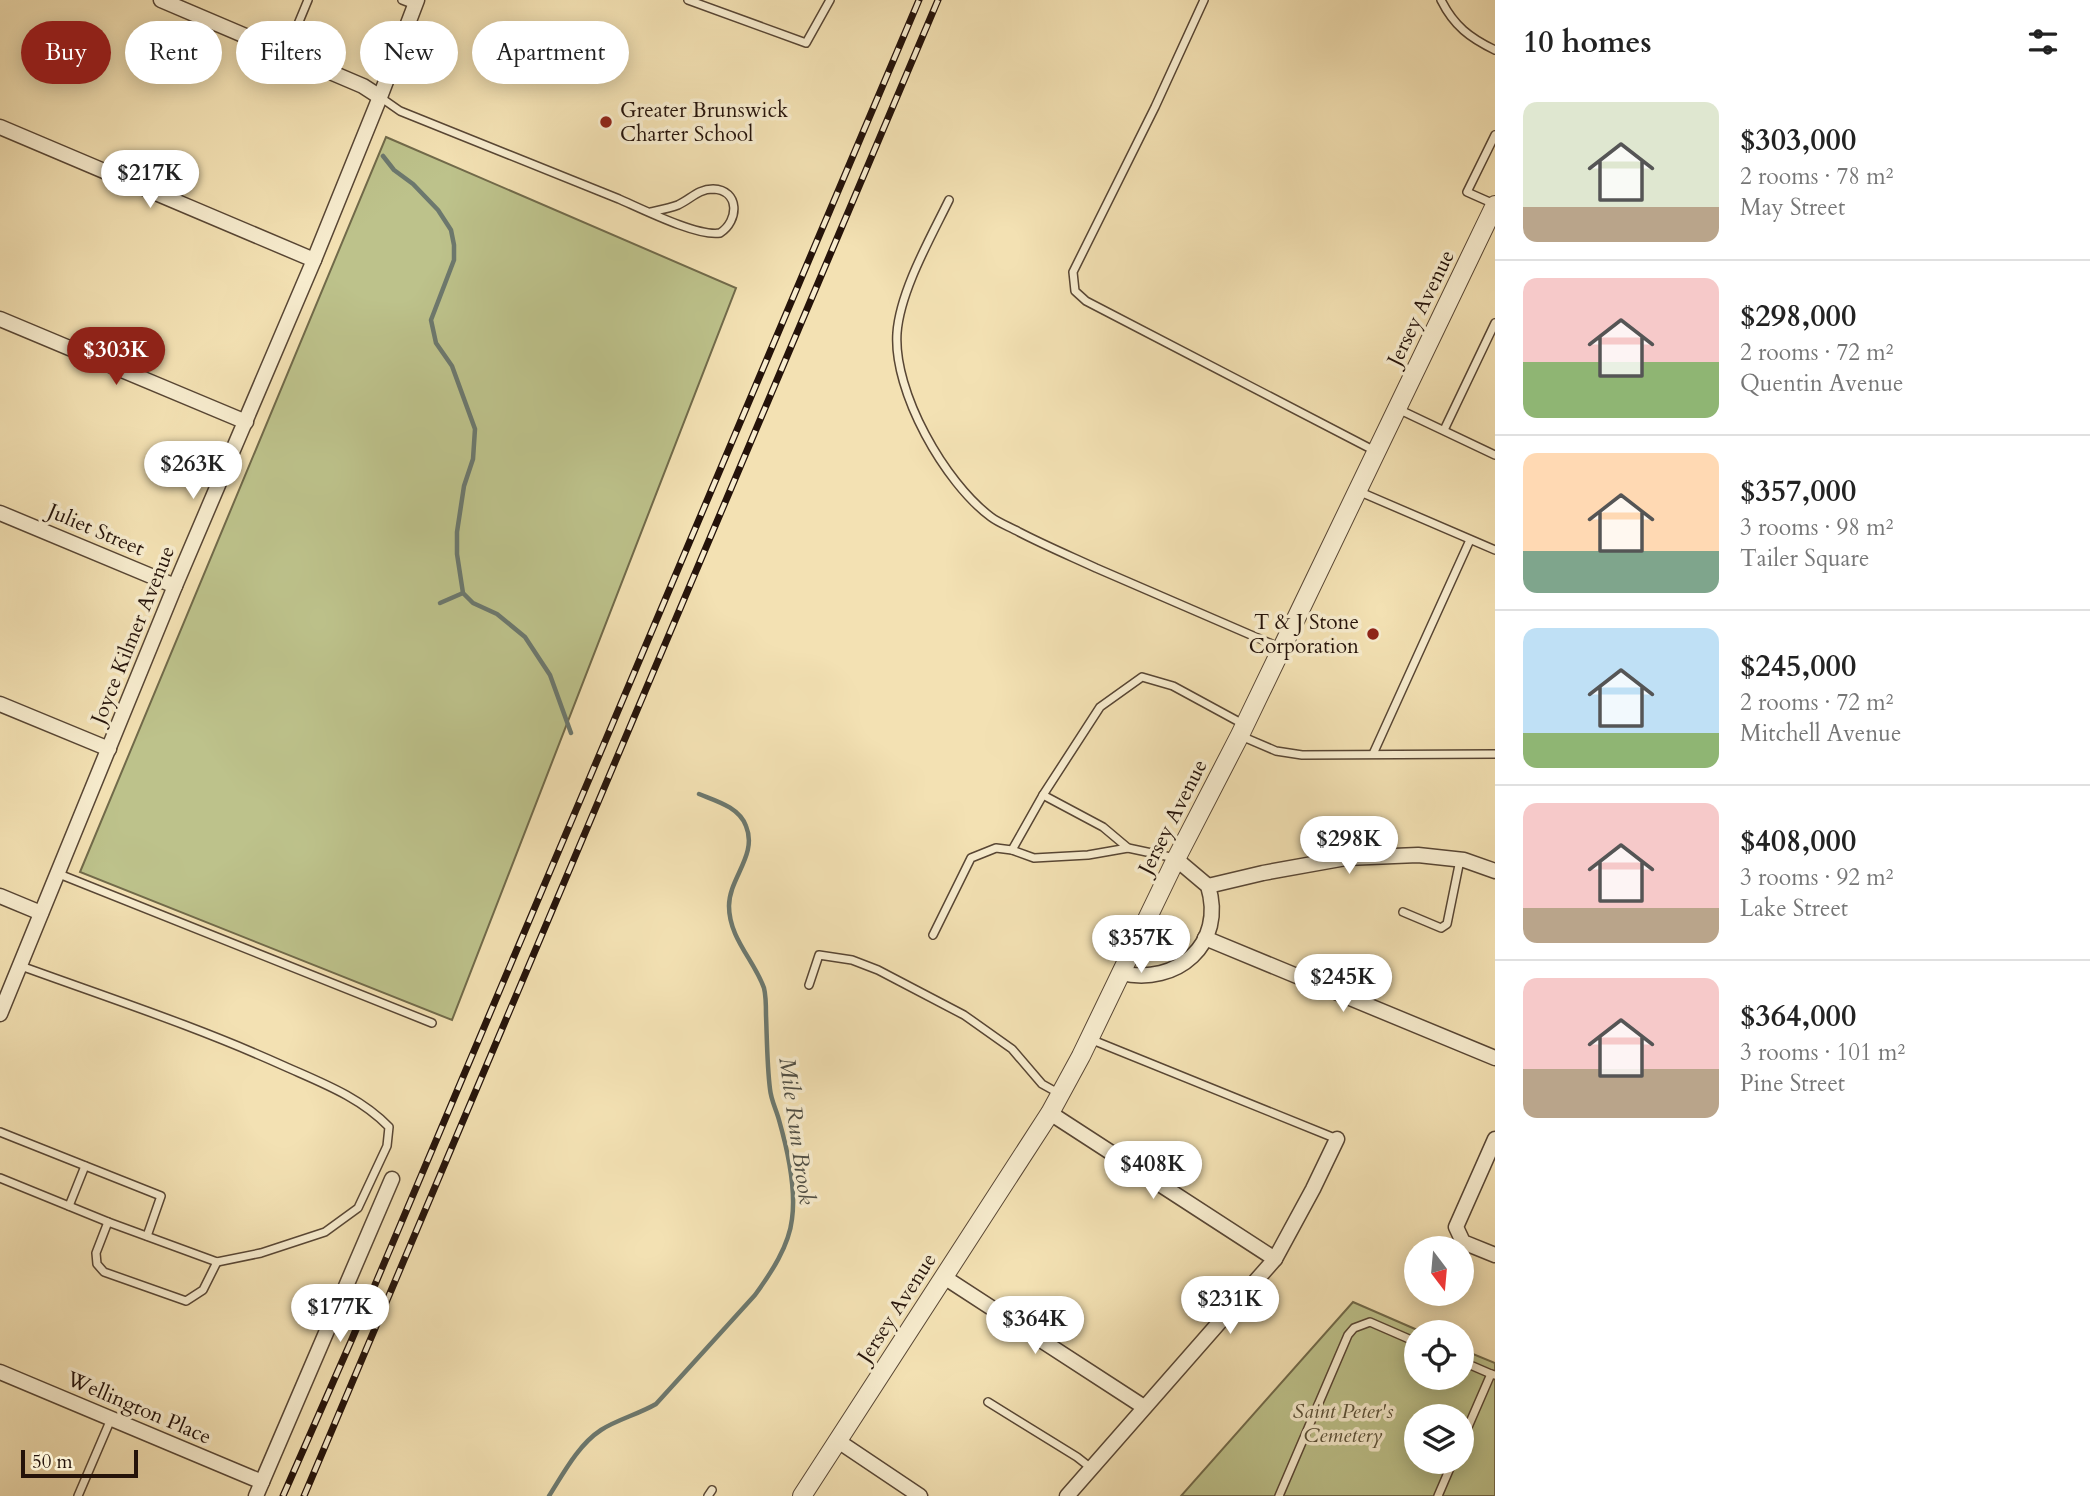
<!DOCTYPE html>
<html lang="en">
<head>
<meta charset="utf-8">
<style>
	body { margin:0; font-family:Cardo,serif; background:#f6f6f6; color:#222; height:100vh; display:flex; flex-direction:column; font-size:26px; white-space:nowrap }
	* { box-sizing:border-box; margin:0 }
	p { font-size:23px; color:#767676 }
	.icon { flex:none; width:38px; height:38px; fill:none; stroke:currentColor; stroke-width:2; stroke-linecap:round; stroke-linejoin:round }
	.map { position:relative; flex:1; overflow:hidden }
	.panel { display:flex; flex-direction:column; background:#fff; width:595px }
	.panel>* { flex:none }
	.guide { position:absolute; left:21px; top:21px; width:665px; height:63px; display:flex; gap:14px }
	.needle { width:46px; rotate:164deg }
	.controls { position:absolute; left:1404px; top:1236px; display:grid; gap:14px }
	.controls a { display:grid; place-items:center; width:70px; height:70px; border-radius:50%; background:#fff; box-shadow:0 4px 18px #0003; font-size:35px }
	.scale { position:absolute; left:21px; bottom:18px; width:117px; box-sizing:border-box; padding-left:7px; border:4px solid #25130a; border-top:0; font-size:19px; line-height:24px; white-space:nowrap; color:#25130a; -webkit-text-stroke:5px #f7ecce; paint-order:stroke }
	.price { position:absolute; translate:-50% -60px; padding:0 16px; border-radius:24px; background:#fff; color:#222; font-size:23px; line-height:46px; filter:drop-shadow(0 2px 4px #0008) }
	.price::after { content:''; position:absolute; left:50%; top:42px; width:21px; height:16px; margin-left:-10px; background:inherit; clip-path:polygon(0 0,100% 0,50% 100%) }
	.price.active { background:#8f2418; color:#fff }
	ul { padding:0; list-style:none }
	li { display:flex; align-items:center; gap:21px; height:175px; padding:0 28px }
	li+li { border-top:2px solid #e0e0e0 }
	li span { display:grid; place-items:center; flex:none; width:196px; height:140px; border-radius:14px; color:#555 }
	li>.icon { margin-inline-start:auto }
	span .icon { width:84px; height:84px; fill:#fffc; stroke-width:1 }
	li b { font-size:30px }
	h2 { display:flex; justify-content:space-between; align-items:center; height:84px; padding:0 28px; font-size:30px }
	.chip { padding:0 24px; border-radius:32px; background:#fff; box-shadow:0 4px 18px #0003; font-size:24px; line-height:63px }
	.chip.active { background:#8f2418; color:#fff }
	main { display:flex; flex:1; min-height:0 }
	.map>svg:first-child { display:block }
</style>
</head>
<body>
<main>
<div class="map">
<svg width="1495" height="1496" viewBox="0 0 1495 1496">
	<rect width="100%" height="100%" fill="#f3e1b3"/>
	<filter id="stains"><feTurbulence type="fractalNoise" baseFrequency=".00286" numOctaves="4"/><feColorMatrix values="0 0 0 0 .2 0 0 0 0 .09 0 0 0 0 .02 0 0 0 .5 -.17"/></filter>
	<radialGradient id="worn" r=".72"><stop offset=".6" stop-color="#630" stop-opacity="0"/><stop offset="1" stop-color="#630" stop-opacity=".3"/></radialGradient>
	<g fill="#bdc28b" stroke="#716a4a" stroke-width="2" fill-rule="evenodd">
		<polygon points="386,137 736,288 452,1020 80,872"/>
		<path d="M 1353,1302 L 1422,1332 L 1416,1332 L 1416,1377 L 1461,1377 L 1461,1349 L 1495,1363 L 1495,1496 L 1181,1496 ZM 1416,1416 L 1461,1416 L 1461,1461 L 1416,1461 Z"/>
	</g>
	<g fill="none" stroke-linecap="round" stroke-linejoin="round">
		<g stroke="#6c786e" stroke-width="4.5">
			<polyline points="383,156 394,170 413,184 438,210 451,230 454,245 454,260 431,320 436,343 452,366 475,429 473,459 464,486 457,532 457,554 463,593 473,603 497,614 525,637 550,675 571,733"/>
			<polyline points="440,603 463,593"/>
			<path d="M 549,1496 C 563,1474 578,1445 601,1430 C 616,1420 639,1414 656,1404 L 755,1295 C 771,1273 789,1246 792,1219 C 796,1190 787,1148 779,1120 C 776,1109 771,1100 770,1089 C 767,1065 767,1039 766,1015 C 766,1006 766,996 764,988 C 754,960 729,938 729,906 C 729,878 758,855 746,826 C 739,807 716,801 699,794"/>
		</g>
		<g stroke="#584634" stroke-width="10">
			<g id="service">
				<polyline points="402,0 415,5"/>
				<polyline points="688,0 806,43 830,0"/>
				<polyline points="1204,0 1155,107 1073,272 1075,291 1086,301 1375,451"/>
				<path d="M 1441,0 C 1454,26 1470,38 1495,50"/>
				<polyline points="286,53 308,0"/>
				<path d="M 380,97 L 400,111 C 473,140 546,170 619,199 C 642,209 698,237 720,233 C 739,221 740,190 713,189 C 698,189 691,199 678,205 C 670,208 660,210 651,212"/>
				<path d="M 949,200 C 931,237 900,291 897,333 C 893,392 945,483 991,517 C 999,523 1010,527 1019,532 C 1044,545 1070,556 1096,568 C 1158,595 1220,621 1281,648"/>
				<polyline points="1494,204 1467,192 1495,135"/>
				<polyline points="1398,409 1495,455"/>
				<polyline points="1444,430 1495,323"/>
				<polyline points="1358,491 1495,550"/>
				<polyline points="1241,736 1276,751 1302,755 1495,754"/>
				<polyline points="1373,754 1470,540"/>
				<polyline points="1012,850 1043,795"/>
				<polyline points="1175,858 1128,848 1103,827 1043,795 1100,707 1142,677 1173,686 1243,724"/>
				<polyline points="59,874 432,1023"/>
				<polyline points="1403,912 1441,928 1447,924 1460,860"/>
				<polyline points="933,935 971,858 996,848 1012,850 1034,858 1088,855 1128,848"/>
				<polyline points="809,985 819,955 852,960 878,970 964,1015 1012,1049 1042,1084 1060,1094"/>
				<polyline points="1090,1039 1337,1139"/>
				<polyline points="0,1132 161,1196 147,1236"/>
				<path d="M 0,1178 L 108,1222 L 217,1262 L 261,1253 L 325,1232 L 358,1208 L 387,1146 L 389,1127 C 360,1097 322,1083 284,1066 C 198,1027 109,998 21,966"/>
				<polyline points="69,1206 85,1166"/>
				<polyline points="108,1222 96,1253 97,1264 104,1272 186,1301 203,1290 217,1262"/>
				<polyline points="1461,1361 1491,1374"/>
				<polyline points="988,1402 1077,1457 1091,1468"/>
				<polyline points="1461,1443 1491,1374 1495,1375"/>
				<polyline points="78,1496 111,1419"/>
				<polyline points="708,1496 712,1490"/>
				<polyline points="1279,1496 1348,1335 1354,1328 1370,1322 1416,1342"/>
				<polyline points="1438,1496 1453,1461"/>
			</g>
		</g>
		<g stroke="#584634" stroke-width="17">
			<g id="minor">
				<polyline points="161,0 363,86 380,97"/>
				<polyline points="0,127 314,260"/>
				<polyline points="0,319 246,422"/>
				<polyline points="0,513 175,586"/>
				<polyline points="0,704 109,749"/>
				<polyline points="1208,886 1263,873 1346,858 1418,855 1464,860 1495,871"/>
				<polyline points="0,896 41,913"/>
				<polyline points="1205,938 1495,1058"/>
				<path d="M 1121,973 C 1177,986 1226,944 1208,886 L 1176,859"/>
				<polyline points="0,1014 175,586 314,260 380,97 417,0"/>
				<polyline points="1050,1113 1275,1259"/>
				<polyline points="1495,1139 1456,1227 1463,1242 1495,1255"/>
				<polyline points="944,1277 1144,1407"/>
				<polyline points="0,1372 262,1482"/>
				<polyline points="838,1441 920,1496"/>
				<polyline points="256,1496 392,1179"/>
				<polyline points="1067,1496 1275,1259 1313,1189 1337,1139"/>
			</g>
		</g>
		<g stroke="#584634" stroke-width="20">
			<polyline id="tertiary" points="802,1496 1050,1113 1081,1056 1176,859 1240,735 1495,205"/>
		</g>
		<use href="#service" stroke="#f7ecce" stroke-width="7"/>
		<use href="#minor" stroke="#f7ecce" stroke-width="14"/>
		<use href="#tertiary" stroke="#f7ecce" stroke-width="18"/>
		<g stroke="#25130a" stroke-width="7">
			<g id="rail">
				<polyline points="283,1496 352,1339 919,0"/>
				<polyline points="304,1496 938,0"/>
			</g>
		</g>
		<use href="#rail" stroke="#f7ecce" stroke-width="4.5" stroke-dasharray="13" stroke-linecap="butt"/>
	</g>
	<g fill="#8f2418" stroke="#f7ecce" stroke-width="2.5">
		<circle cx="606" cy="122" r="7"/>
		<circle cx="1373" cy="634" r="7"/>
	</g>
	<g text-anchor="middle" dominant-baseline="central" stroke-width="7" stroke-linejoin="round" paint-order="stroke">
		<g font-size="21" fill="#25130a" stroke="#f7ecce" text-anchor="start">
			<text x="620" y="110">Greater Brunswick<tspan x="620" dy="24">Charter School</tspan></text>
			<text x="1359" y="622" text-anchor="end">T &amp; J Stone<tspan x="1359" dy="24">Corporation</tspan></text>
		</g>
		<g font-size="21" fill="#25130a" stroke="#f7ecce">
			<text transform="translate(1421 308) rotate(-64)">Jersey Avenue</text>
			<text transform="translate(96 530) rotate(23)">Juliet Street</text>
			<text transform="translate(133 635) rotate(-68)">Joyce Kilmer Avenue</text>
			<text transform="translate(1173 817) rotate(-63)">Jersey Avenue</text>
			<text transform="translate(897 1308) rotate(-57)">Jersey Avenue</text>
			<text transform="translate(139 1408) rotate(23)">Wellington Place</text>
		</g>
		<g font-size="21" font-style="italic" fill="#5a5037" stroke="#f7ecce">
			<text x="1343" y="1411">Saint Peter's<tspan x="1343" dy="24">Cemetery</tspan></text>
		</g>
		<g font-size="23" font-style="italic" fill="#4f4e44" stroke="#f7ecce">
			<text transform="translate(797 1131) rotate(82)">Mile Run Brook</text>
		</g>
	</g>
	<rect width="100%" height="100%" filter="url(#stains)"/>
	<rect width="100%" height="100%" fill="url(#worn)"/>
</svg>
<div class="controls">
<a><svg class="needle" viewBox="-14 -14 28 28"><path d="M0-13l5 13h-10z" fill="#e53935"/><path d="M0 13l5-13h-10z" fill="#767676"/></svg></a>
<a><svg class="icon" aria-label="locate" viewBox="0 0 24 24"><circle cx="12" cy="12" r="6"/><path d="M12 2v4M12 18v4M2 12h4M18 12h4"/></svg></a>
<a><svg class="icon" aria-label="layers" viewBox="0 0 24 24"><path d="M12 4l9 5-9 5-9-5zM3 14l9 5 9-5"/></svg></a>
</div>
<div class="scale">50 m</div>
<b class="price" style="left:150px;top:210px">$217K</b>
<b class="price active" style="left:116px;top:387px">$303K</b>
<b class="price" style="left:193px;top:501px">$263K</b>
<b class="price" style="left:1349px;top:876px">$298K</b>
<b class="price" style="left:1141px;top:975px">$357K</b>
<b class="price" style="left:1343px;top:1014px">$245K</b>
<b class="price" style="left:1153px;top:1201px">$408K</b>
<b class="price" style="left:1230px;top:1336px">$231K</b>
<b class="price" style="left:340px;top:1344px">$177K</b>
<b class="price" style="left:1035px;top:1356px">$364K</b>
<div class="guide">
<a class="chip active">Buy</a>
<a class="chip">Rent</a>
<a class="chip">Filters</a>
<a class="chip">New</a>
<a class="chip">Apartment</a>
</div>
</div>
<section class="panel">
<h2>10 homes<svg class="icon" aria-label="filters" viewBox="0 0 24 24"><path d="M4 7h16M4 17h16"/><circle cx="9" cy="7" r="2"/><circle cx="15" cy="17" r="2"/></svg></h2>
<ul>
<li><span style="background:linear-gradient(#dfe7d0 75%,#b9a48a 0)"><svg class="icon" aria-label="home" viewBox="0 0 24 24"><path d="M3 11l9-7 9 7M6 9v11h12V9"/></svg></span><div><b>$303,000</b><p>2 rooms · 78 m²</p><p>May Street</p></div></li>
<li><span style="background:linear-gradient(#f6c9c9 60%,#8fb573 0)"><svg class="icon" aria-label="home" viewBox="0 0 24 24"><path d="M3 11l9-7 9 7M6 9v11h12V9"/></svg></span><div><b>$298,000</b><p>2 rooms · 72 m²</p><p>Quentin Avenue</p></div></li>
<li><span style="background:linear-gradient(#ffd9b3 70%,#7fa58c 0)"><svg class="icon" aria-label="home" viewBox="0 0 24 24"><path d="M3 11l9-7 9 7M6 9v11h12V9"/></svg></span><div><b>$357,000</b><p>3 rooms · 98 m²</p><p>Tailer Square</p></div></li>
<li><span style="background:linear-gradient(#bfe0f5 75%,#8fb573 0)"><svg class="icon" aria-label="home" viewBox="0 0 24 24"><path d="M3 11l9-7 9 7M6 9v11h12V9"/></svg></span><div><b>$245,000</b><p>2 rooms · 72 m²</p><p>Mitchell Avenue</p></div></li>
<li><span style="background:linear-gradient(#f6c9c9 75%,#b9a48a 0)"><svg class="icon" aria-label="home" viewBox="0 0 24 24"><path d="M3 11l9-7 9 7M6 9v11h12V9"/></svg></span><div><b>$408,000</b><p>3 rooms · 92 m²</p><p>Lake Street</p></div></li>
<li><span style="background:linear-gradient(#f6c9c9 65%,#b9a48a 0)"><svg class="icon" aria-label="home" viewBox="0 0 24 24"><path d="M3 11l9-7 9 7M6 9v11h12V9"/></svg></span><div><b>$364,000</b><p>3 rooms · 101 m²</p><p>Pine Street</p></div></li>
</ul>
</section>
</main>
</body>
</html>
